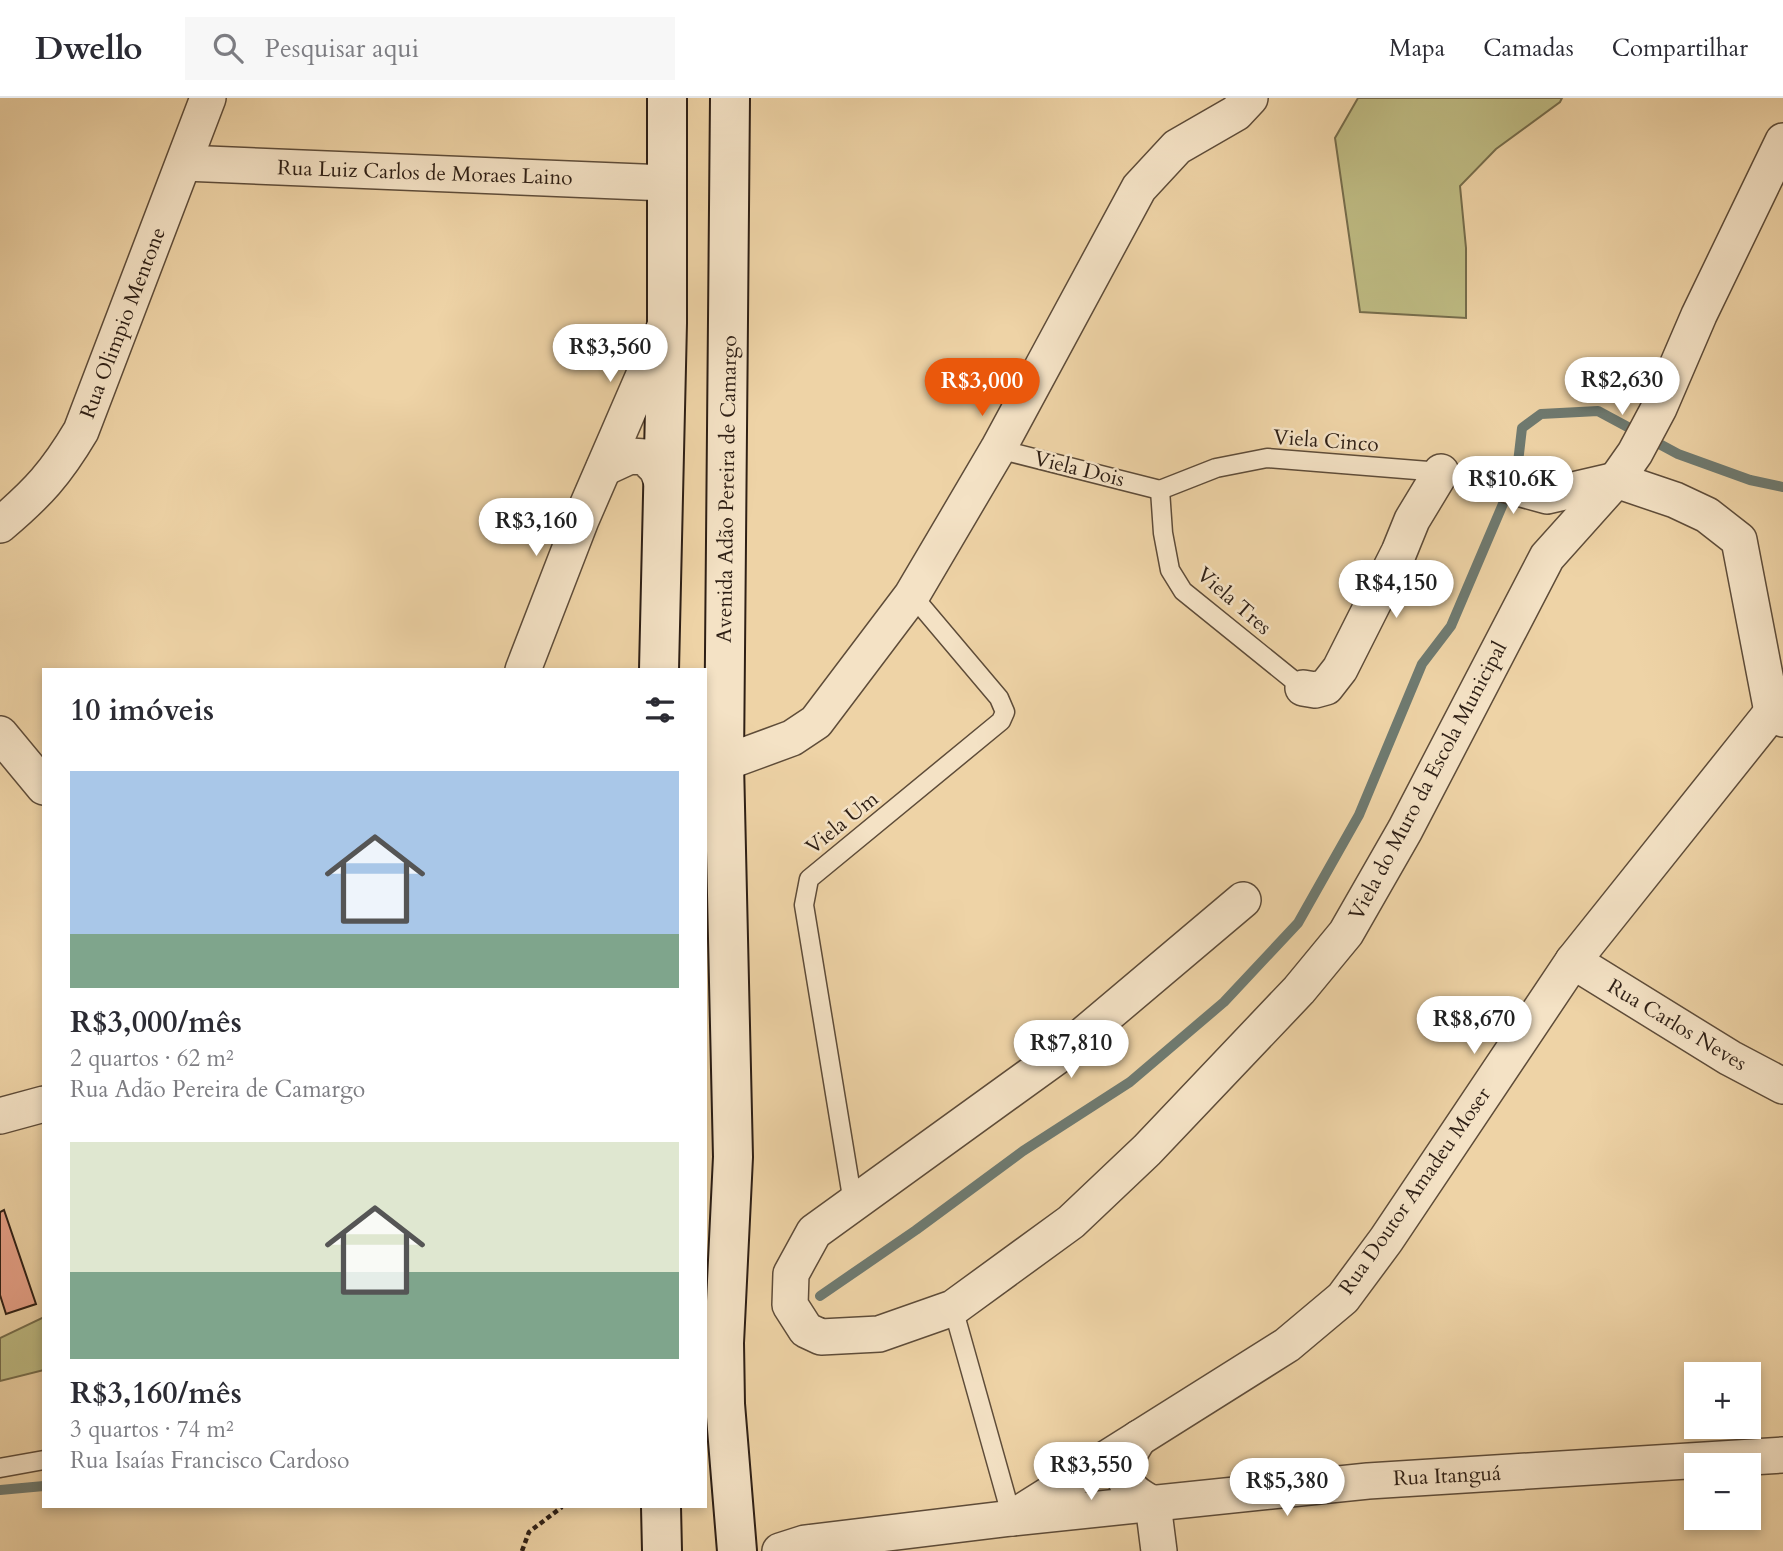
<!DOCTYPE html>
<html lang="pt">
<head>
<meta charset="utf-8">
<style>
	body { margin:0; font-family:Cardo,serif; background:#f7f7f7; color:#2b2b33; height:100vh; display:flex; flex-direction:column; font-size:26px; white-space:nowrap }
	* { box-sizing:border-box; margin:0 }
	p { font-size:23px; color:#7c7c81 }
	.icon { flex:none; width:38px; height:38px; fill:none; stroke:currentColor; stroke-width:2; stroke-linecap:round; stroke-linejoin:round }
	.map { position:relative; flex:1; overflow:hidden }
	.sheet { position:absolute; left:42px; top:570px; width:665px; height:840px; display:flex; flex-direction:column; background:#fff; border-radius:0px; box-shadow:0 4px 10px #0003 }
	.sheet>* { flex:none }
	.fabs { position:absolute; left:1684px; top:1264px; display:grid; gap:14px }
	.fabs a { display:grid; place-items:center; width:77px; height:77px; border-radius:0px; background:#fff; box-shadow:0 4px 10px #0003; font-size:35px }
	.price { position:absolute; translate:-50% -60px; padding:0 16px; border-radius:24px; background:#fff; color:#222; font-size:23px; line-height:46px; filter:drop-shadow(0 2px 4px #0008) }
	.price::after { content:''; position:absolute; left:50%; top:42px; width:21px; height:16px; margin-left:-10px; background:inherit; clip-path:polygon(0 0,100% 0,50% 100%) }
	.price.active { background:#ea580c; color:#fff }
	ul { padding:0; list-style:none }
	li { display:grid; align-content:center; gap:14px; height:371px; padding:0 28px }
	li span { display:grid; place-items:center; height:217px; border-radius:0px; color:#555 }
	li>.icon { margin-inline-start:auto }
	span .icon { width:126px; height:126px; fill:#fffc; stroke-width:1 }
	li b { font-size:30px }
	h2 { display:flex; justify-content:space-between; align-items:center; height:84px; padding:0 28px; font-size:30px }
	header { display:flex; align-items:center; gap:42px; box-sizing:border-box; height:98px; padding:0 35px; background:#fff; border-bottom:2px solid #e1e1e2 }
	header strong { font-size:33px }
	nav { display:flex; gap:38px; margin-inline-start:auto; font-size:24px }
	.search { width:490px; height:63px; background:#f7f7f7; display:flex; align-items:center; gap:18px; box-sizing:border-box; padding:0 24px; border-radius:0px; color:#7c7c81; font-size:26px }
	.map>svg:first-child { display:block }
</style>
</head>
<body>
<header>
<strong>Dwello</strong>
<div class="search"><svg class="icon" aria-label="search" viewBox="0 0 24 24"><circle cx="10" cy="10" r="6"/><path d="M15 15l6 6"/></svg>Pesquisar aqui</div>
<nav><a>Mapa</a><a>Camadas</a><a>Compartilhar</a></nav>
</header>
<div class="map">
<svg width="1783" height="1453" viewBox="0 0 1783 1453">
	<rect width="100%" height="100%" fill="#eed3a6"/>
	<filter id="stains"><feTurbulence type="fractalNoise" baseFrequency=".00286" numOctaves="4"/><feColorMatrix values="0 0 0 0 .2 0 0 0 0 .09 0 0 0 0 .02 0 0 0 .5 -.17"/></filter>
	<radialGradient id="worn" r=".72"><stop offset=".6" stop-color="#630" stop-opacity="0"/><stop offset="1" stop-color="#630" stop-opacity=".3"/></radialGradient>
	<g fill="#bebb83" stroke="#766d4c" stroke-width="2">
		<polygon points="1358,0 1562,0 1560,4 1496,51 1460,88 1466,150 1466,220 1360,214 1335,40"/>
		<polygon points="44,1219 44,1272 0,1283 0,1240"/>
	</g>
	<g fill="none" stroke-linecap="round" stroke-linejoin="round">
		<g stroke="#6f7a70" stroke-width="10">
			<polyline points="820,1198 916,1132 1023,1053 1130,984 1224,904 1298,825 1359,717 1422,566 1451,528 1517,373 1522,330 1541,316 1598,313 1678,356 1750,382 1783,389"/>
			<polyline points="0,1392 44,1388"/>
		</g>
	</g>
	<polygon fill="#e8a289" stroke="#2e1f15" stroke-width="2" points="4,1112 36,1206 6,1216 0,1197 0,1114"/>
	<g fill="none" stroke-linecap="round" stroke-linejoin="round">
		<g stroke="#5e4c39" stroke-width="21">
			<g id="service">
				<polyline points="998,351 1160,392"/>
				<polyline points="1160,392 1216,370 1267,360 1441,374 1493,383"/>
				<polyline points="1160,392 1163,435 1170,472 1183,493 1303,590"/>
				<polyline points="853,1105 804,807 809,781 1001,623 1005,614 999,600 912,497"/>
				<polyline points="953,1210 1012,1420"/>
				<polyline points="0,1370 44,1362"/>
			</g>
		</g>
		<g stroke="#5e4c39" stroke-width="38">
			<g id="minor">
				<polyline points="184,65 666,85"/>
				<polyline points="604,370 630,358 645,359 657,371 662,384"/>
				<polyline points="1493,383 1547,398 1616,382 1675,402 1707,417 1739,442 1772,614"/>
				<path d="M 0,427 C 38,395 56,375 81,333 L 208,0"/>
				<polyline points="523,572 581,422 666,226"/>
				<polyline points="1303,590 1315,592 1326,589 1340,571 1399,454 1412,422 1441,374"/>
				<polyline points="0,636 44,689"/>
				<polyline points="724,665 792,640 816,624 912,497 998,351 1139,90 1177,49 1236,15 1250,0"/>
				<polyline points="1243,802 1063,954 814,1134 791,1176 790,1207 806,1232 821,1239 879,1236 953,1210 1071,1124 1147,1052 1299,892 1346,835 1405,732 1547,459 1616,382 1635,355 1659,310 1699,217 1783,43"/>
				<polyline points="1573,863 1730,960 1783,988"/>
				<polyline points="0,1018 44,1006"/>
				<path d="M 1139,1340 C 1118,1372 1117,1388 1153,1406 L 1159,1453"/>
				<polyline points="1012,1420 1287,1247 1343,1200 1386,1142 1573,863 1772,614 1783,621"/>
				<polyline points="780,1453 805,1445 1012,1420 1368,1383 1783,1357"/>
			</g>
		</g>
		<g stroke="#2e1f15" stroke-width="42">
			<g id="secondary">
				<polyline points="730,0 724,665 733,1059 724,1245 725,1306 737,1453"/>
				<polyline points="659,572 667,225 667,0"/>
				<polyline points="661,1409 662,1453"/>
			</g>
		</g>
		<polyline stroke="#2e1f15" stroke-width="4.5" stroke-dasharray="5 3.5" stroke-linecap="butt" points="522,1453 529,1434 562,1409"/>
		<use href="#service" stroke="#f4e2c5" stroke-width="18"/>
		<use href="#minor" stroke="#f4e2c5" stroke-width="35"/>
		<use href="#secondary" stroke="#f4e2c5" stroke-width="38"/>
	</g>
	<g text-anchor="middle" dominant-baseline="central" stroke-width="5" stroke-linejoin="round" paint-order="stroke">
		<g font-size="21" fill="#2e1f15" stroke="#f4e2c5">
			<text transform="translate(425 75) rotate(2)">Rua Luiz Carlos de Moraes Laino</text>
			<text transform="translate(123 225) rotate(-69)">Rua Olimpio Mentone</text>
			<text transform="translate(1326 343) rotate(4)">Viela Cinco</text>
			<text transform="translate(1079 371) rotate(14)">Viela Dois</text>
			<text transform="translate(727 391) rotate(-89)">Avenida Adão Pereira de Camargo</text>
			<text transform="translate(1234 503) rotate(41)">Viela Tres</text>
			<text transform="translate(1428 683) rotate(-62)">Viela do Muro da Escola Municipal</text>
			<text transform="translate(842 725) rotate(-39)">Viela Um</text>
			<text transform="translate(1677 927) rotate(31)">Rua Carlos Neves</text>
			<text transform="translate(1415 1093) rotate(-55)">Rua Doutor Amadeu Moser</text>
			<text transform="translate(1447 1378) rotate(-3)">Rua Itanguá</text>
		</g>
	</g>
	<rect width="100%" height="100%" filter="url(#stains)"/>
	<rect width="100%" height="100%" fill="url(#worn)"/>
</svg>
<div class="fabs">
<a>+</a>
<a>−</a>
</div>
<b class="price" style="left:610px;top:286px">R$3,560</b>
<b class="price" style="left:1622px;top:319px">R$2,630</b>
<b class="price active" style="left:982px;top:320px">R$3,000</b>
<b class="price" style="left:1513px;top:418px">R$10.6K</b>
<b class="price" style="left:536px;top:460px">R$3,160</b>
<b class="price" style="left:1396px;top:522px">R$4,150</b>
<b class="price" style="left:1474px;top:958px">R$8,670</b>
<b class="price" style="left:1071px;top:982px">R$7,810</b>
<b class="price" style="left:1091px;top:1404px">R$3,550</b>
<b class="price" style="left:1287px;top:1420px">R$5,380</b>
<section class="sheet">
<h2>10 imóveis<svg class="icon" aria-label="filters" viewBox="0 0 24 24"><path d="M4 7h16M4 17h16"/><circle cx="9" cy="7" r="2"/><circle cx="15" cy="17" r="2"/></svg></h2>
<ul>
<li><span style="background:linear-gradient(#a9c7e8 75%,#7fa58c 0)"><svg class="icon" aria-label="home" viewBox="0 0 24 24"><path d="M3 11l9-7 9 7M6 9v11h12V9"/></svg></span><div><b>R$3,000/mês</b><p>2 quartos · 62 m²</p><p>Rua Adão Pereira de Camargo</p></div></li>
<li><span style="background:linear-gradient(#dfe7d0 60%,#7fa58c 0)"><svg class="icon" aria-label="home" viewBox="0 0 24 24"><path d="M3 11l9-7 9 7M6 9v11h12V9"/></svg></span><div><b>R$3,160/mês</b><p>3 quartos · 74 m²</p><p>Rua Isaías Francisco Cardoso</p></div></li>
</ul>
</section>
</div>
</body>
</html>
